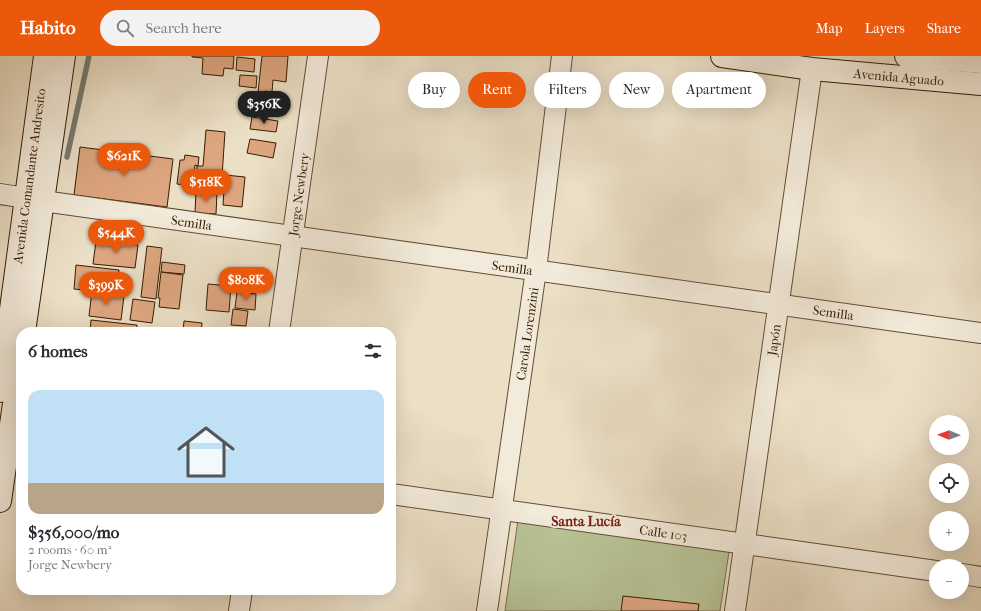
<!DOCTYPE html>
<html lang="en">
<head>
<meta charset="utf-8">
<style>
	body { margin:0; font-family:"IM FELL French Canon",serif; background:#f2f2f3; color:#2b2b33; height:100vh; display:flex; flex-direction:column; font-size:15px; white-space:nowrap }
	* { box-sizing:border-box; margin:0 }
	p { font-size:13px; color:#7c7c81 }
	.icon { flex:none; width:22px; height:22px; fill:none; stroke:currentColor; stroke-width:2; stroke-linecap:round; stroke-linejoin:round }
	.map { position:relative; flex:1; overflow:hidden }
	.panel { position:absolute; left:16px; top:271px; width:380px; height:268px; display:flex; flex-direction:column; background:#fff; border-radius:16px; box-shadow:0 4px 16px #0002 }
	.panel>* { flex:none }
	.hud { position:absolute; left:408px; top:16px; width:380px; height:36px; display:flex; gap:8px }
	.needle { width:26px; rotate:271deg }
	.controls { position:absolute; left:929px; top:359px; display:grid; gap:8px }
	.controls a { display:grid; place-items:center; width:40px; height:40px; border-radius:50%; background:#fff; box-shadow:0 4px 16px #0002; font-size:20px }
	.price { position:absolute; translate:-50% -34px; padding:0 9px; border-radius:14px; background:#ea580c; color:#fff; font-size:13px; line-height:26px; filter:drop-shadow(0 1px 2px #0008) }
	.price::after { content:''; position:absolute; left:50%; top:24px; width:12px; height:9px; margin-left:-6px; background:inherit; clip-path:polygon(0 0,100% 0,50% 100%) }
	.price.current { background:#222; color:#fff }
	ul { padding:0; list-style:none }
	li { display:grid; align-content:center; gap:8px; height:212px; padding:0 12px }
	li+li { border-top:1px solid #e1e1e2 }
	li span { display:grid; place-items:center; height:124px; border-radius:12px; color:#555 }
	li>.icon { margin-inline-start:auto }
	span .icon { width:72px; height:72px; fill:#fffc; stroke-width:1 }
	li b { font-size:17px }
	h2 { display:flex; justify-content:space-between; align-items:center; height:48px; padding:0 12px; font-size:17px }
	.tag { padding:0 14px; border-radius:18px; background:#fff; box-shadow:0 4px 16px #0002; font-size:14px; line-height:36px }
	.tag.current { background:#ea580c; color:#fff }
	header { display:flex; align-items:center; gap:24px; box-sizing:border-box; height:56px; padding:0 20px; background:#ea580c; color:#fff }
	header strong { font-size:19px }
	nav { display:flex; gap:22px; margin-inline-start:auto; font-size:14px }
	.search { width:280px; height:36px; background:#f2f2f3; display:flex; align-items:center; gap:10px; box-sizing:border-box; padding:0 14px; border-radius:22px; color:#7c7c81; font-size:15px }
	.map>svg:first-child { display:block }
</style>
</head>
<body>
<header>
<strong>Habito</strong>
<div class="search"><svg class="icon" aria-label="search" viewBox="0 0 24 24"><circle cx="10" cy="10" r="6"/><path d="M15 15l6 6"/></svg>Search here</div>
<nav><a>Map</a><a>Layers</a><a>Share</a></nav>
</header>
<div class="map">
<svg width="981" height="555" viewBox="0 0 981 555">
	<rect width="100%" height="100%" fill="#ebdfc6"/>
	<filter id="stains"><feTurbulence type="fractalNoise" baseFrequency=".005" numOctaves="4"/><feColorMatrix values="0 0 0 0 .2 0 0 0 0 .09 0 0 0 0 .02 0 0 0 .5 -.17"/></filter>
	<radialGradient id="worn" r=".72"><stop offset=".6" stop-color="#630" stop-opacity="0"/><stop offset="1" stop-color="#630" stop-opacity=".3"/></radialGradient>
	<polygon fill="#b7c295" stroke="#776f4b" points="518,464 729,496 720,555 505,555"/>
	<g fill="none" stroke-linecap="round" stroke-linejoin="round">
		<polyline stroke="#747b73" stroke-width="5.5" points="67,101 89,0"/>
	</g>
	<g fill="#dda681" stroke="#371c01">
		<polygon points="192,0 234,0 233,13 224,12 223,20 202,18 203,2 192,1"/>
		<polygon points="262,0 288,0 286,26 273,24 272,36 265,35 264,46 257,45"/>
		<polygon points="237,1 255,3 254,16 236,14"/>
		<polygon points="240,19 257,20 256,32 239,30"/>
		<polygon points="252,61 278,65 276,76 250,73"/>
		<polygon points="206,74 225,76 221,135 196,133 197,110 203,110"/>
		<polygon points="250,83 276,87 273,102 247,97"/>
		<polygon points="80,91 173,103 167,151 74,139"/>
		<polygon points="185,99 199,101 198,110 195,109 193,130 177,128 180,104 184,104"/>
		<polygon points="225,119 245,121 242,151 223,149"/>
		<polygon points="196,135 217,137 216,158 195,157"/>
		<polygon points="96,185 138,189 135,212 93,208"/>
		<polygon points="147,190 162,192 156,243 141,241"/>
		<polygon points="162,206 185,209 184,218 161,216"/>
		<polygon points="76,209 119,214 116,237 74,233"/>
		<polygon points="161,216 183,219 179,253 159,251 160,242 158,242"/>
		<polygon points="208,228 231,230 229,256 206,254"/>
		<polygon points="92,235 105,236 104,238 124,240 121,264 89,260"/>
		<polygon points="237,236 256,238 255,254 235,252"/>
		<polygon points="133,243 155,246 152,267 130,264"/>
		<polygon points="233,253 248,255 246,270 231,269"/>
		<polygon points="91,264 137,269 136,276 90,276"/>
		<polygon points="184,265 202,267 201,276 183,276"/>
		<polygon points="623,540 699,548 698,555 621,555"/>
	</g>
	<g fill="none" stroke-linecap="round" stroke-linejoin="round">
		<g stroke="#644d32" stroke-width="22">
			<g id="minor">
				<polyline points="0,138 26,142"/>
				<path id="s1" d="M 43,145 C 356,190 669,233 981,277"/>
				<path id="s2" d="M 279,276 L 318,0"/>
				<path id="s3" d="M 391,438 L 936,515"/>
				<polyline points="962,518 981,521"/>
				<polyline points="239,555 242,534"/>
				<path id="s4" d="M 487,555 L 536,214 L 562,0"/>
				<path id="s5" d="M 735,555 L 812,13"/>
			</g>
		</g>
		<g stroke="#371c01" stroke-width="24">
			<g id="secondary">
				<path id="s6" d="M 722,0 L 812,13 L 981,28"/>
				<polyline points="906,0 981,6"/>
				<polyline points="24,276 64,0"/>
				<path id="s7" d="M 0,335 L 45,0"/>
				<polyline points="0,445 21,299"/>
			</g>
		</g>
		<use href="#minor" stroke="#f2eada" stroke-width="20"/>
		<use href="#secondary" stroke="#f2eada" stroke-width="22"/>
	</g>
	<g text-anchor="middle" dominant-baseline="central" stroke-width="3.5" stroke-linejoin="round" paint-order="stroke">
		<g font-size="13" fill="#371c01" stroke="#f2eada">
			<text stroke="none"><textPath href="#s6" startOffset="178">Avenida Aguado</textPath></text>
			<text stroke="none"><textPath href="#s7" startOffset="217">Avenida Comandante Andresito</textPath></text>
			<text stroke="none"><textPath href="#s2" startOffset="139">Jorge Newbery</textPath></text>
			<text stroke="none"><textPath href="#s1" startOffset="150">Semilla</textPath></text>
			<text stroke="none"><textPath href="#s1" startOffset="474">Semilla</textPath></text>
			<text stroke="none"><textPath href="#s1" startOffset="798">Semilla</textPath></text>
			<text stroke="none"><textPath href="#s4" startOffset="280">Carola Lorenzini</textPath></text>
			<text stroke="none"><textPath href="#s5" startOffset="274">Japón</textPath></text>
			<text stroke="none"><textPath href="#s3" startOffset="275">Calle 103</textPath></text>
		</g>
		<g font-size="14" font-weight="bold" fill="#7a1f14" stroke="#f2eada">
			<text x="586" y="465">Santa Lucía</text>
		</g>
	</g>
	<rect width="100%" height="100%" filter="url(#stains)"/>
	<rect width="100%" height="100%" fill="url(#worn)"/>
</svg>
<div class="controls">
<a><svg class="needle" viewBox="-14 -14 28 28"><path d="M0-13l5 13h-10z" fill="#e53935"/><path d="M0 13l5-13h-10z" fill="#7c7c81"/></svg></a>
<a><svg class="icon" aria-label="locate" viewBox="0 0 24 24"><circle cx="12" cy="12" r="6"/><path d="M12 2v4M12 18v4M2 12h4M18 12h4"/></svg></a>
<a>+</a>
<a>−</a>
</div>
<b class="price current" style="left:264px;top:69px">$356K</b>
<b class="price" style="left:124px;top:121px">$621K</b>
<b class="price" style="left:206px;top:147px">$518K</b>
<b class="price" style="left:116px;top:198px">$544K</b>
<b class="price" style="left:246px;top:245px">$808K</b>
<b class="price" style="left:106px;top:250px">$399K</b>
<div class="hud">
<a class="tag">Buy</a>
<a class="tag current">Rent</a>
<a class="tag">Filters</a>
<a class="tag">New</a>
<a class="tag">Apartment</a>
</div>
<section class="panel">
<h2>6 homes<svg class="icon" aria-label="filters" viewBox="0 0 24 24"><path d="M4 7h16M4 17h16"/><circle cx="9" cy="7" r="2"/><circle cx="15" cy="17" r="2"/></svg></h2>
<ul>
<li><span style="background:linear-gradient(#bfe0f5 75%,#b9a48a 0)"><svg class="icon" aria-label="home" viewBox="0 0 24 24"><path d="M3 11l9-7 9 7M6 9v11h12V9"/></svg></span><div><b>$356,000/mo</b><p>2 rooms · 60 m²</p><p>Jorge Newbery</p></div></li>
</ul>
</section>
</div>
</body>
</html>
